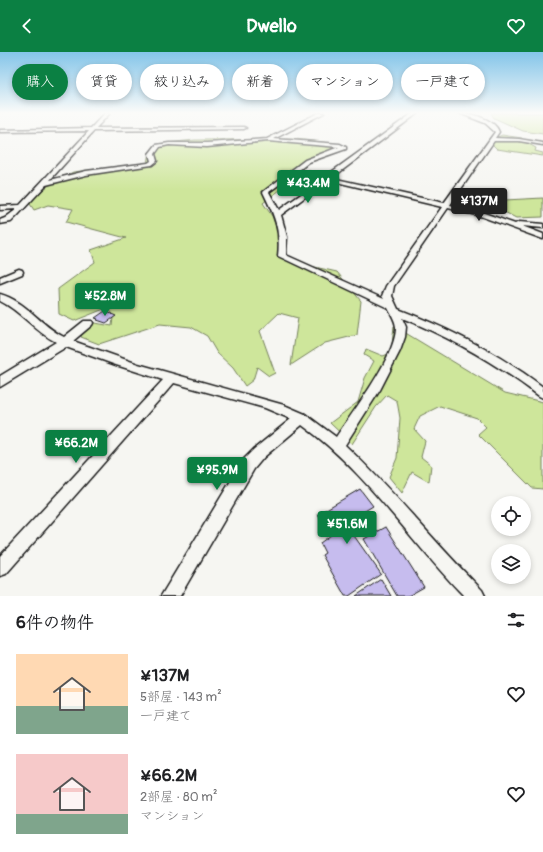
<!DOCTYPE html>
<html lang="ja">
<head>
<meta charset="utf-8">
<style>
	body { margin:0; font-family:Pangolin,"Klee One",sans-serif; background:#f6f6f6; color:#202124; height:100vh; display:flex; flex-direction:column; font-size:15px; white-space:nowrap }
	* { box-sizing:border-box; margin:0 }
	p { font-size:13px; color:#757577 }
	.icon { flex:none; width:22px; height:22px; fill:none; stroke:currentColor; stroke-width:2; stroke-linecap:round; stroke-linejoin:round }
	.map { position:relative; height:544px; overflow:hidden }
	.panel { display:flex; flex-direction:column; background:#fff; flex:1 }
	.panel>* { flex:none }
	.guide { position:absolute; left:12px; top:12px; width:519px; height:36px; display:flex; gap:8px }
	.buttons { position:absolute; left:491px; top:444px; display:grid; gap:8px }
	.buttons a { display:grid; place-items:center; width:40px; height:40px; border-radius:50%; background:#fff; box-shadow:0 2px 6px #0003; font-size:20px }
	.price { position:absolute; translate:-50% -34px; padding:0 9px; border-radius:4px; background:#0b8043; color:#fff; font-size:13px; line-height:26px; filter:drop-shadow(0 1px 2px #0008) }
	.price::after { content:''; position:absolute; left:50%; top:24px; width:12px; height:9px; margin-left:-6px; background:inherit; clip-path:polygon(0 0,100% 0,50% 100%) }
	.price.on { background:#222; color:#fff }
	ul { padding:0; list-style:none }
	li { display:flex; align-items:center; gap:12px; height:100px; padding:0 16px }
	li span { display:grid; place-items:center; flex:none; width:112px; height:80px; border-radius:0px; color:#555 }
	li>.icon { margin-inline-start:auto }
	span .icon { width:48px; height:48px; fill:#fffc; stroke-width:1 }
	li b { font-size:17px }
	h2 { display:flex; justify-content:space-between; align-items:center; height:48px; padding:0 16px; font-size:17px }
	.chip { padding:0 14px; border-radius:18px; background:#fff; box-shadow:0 2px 6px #0003; font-size:14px; line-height:36px }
	.chip.on { background:#0b8043; color:#fff }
	header { display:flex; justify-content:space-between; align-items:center; height:52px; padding:0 16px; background:#0b8043; color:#fff; font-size:18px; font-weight:700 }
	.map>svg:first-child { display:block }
</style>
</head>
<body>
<header><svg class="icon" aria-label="back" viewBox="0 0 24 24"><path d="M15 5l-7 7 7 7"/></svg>Dwello<svg class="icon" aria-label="heart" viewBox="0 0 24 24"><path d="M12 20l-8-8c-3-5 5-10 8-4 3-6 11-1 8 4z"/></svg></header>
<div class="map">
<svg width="543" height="544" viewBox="0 0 543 544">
	<rect width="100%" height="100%" fill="#f6f6f2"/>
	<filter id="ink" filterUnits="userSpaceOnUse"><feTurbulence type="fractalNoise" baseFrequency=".025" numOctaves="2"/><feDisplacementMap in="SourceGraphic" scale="8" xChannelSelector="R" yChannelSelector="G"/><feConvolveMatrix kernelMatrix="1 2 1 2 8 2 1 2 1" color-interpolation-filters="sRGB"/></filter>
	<g filter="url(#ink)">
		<g fill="#cee69b" stroke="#75815c">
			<polygon points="491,61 543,61 543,82 523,79 494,66"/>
			<polygon points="502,83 522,86 525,90 536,96 535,99 543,101 543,104 497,97 489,89"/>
			<path d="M 295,87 L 323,90 L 340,95 L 311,106 C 301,125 279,138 263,151 L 272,164 L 288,209 L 337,220 L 361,249 L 357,283 L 325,291 L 291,313 L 298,266 L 279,261 L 260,279 L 275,321 L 269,324 L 257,315 L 253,328 L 245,334 L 233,316 L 217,301 L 207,284 L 191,275 L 160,272 L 99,292 L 81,285 L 84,269 L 112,274 L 113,265 L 109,255 L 74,269 L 59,262 L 58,237 L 95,210 L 91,198 L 126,186 L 66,170 L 73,157 L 48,153 L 34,158 L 28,149 L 52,131 L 73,120 L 147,111 L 149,100 L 165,91 L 195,88 Z"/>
			<polygon points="543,146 543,165 516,166 491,153 505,148"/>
			<polygon points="394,274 505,341 543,350 543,437 532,436 478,382 486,375 477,366 440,354 420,364 414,377 425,389 421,405 431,413 429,430 412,420 402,441 389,425 397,406 400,366 397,349 387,343 376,355 352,392 330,371 358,350 365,326 374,309 364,303 366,297 383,304 391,301"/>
		</g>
		<g fill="#c6bcee" stroke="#1c1c1c">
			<polygon points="105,259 116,264 106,271 97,268 98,267 95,266"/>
			<polygon points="360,437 373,454 345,471 381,522 349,544 345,544 322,503 325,501 320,491 331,483 318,462"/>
			<polygon points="386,475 424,535 408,544 397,544 364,487"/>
			<polygon points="381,527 391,544 356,544"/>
		</g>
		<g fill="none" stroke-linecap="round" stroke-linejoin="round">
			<g stroke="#1c1c1c" stroke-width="3">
				<g id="minor">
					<path d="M 105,61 L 110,61 L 96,76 L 244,75 L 246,76 L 244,77 L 94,79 L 50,128 L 86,119 L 148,111 L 151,109 L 149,102 L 156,93 L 169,91 L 207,91 L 267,87 L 318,61 L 324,61 L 274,87 L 340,92 L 346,95 L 346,97 L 309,110 L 299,118 L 326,124 L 413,61 L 418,61 L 332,126 L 444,151 L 495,80 L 485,71 L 459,61 C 471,61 495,67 499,80 L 495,86 L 519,87 L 543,91 L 543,93 L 519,89 L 494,89 L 450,153 L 484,161 L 515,172 L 519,170 L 543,172 L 543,176 L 522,174 L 543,182 L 543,187 L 480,164 L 448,156 L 394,234 L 392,244 L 398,257 C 450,277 498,301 543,335 L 543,346 L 539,344 C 497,312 452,286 402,266 L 406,275 L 405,285 L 400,299 L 380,338 L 345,393 C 394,439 435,491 482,538 L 485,544 L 464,544 C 409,488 366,419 302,373 L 264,405 L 254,417 L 180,544 L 161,544 L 244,407 L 254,397 L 291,367 L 265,356 L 174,331 L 6,522 L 0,524 L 0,504 L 163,328 L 116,313 L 66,295 L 0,335 L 0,324 L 56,290 C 35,280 21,259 0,249 L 0,242 C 26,249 41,274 64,285 L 84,269 L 92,269 L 93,271 L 92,273 L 73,289 L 138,312 L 284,353 L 305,362 L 336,385 C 352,361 396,304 396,276 C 396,269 391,262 388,256 L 278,204 C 281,177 274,163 263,140 L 305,108 L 339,95 L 268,89 L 207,95 L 169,93 L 160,95 L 155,102 L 157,109 L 152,113 L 86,123 L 46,133 L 18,163 L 11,170 L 0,172 L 0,168 L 5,166 L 17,157 L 0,158 L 0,154 L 20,153 L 89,79 L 0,80 L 0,78 L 91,76 ZM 295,121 L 322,127 L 279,158 L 269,140 ZM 328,128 L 442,155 L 386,234 L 382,244 L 384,247 L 286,203 L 287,185 L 281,163 Z"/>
					<polygon points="19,217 22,218 23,220 22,222 0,231 0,225"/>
				</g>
			</g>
			<use href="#minor" fill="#f6f6f2" fill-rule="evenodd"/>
		</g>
	</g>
	<linearGradient id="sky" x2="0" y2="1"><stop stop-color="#84c5e9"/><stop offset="0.44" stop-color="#fbfbf9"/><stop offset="1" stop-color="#fbfbf9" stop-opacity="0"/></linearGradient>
	<rect width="543" height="138" fill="url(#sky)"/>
</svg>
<div class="buttons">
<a><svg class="icon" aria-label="locate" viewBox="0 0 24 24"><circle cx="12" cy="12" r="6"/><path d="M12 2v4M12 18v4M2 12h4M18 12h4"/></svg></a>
<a><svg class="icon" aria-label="layers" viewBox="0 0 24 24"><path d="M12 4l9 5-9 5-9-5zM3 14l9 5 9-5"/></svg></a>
</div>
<b class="price" style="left:308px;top:152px">¥43.4M</b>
<b class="price on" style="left:479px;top:170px">¥137M</b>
<b class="price" style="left:105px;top:265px">¥52.8M</b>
<b class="price" style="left:76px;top:412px">¥66.2M</b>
<b class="price" style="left:217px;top:439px">¥95.9M</b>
<b class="price" style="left:347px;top:493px">¥51.6M</b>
<div class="guide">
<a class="chip on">購入</a>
<a class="chip">賃貸</a>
<a class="chip">絞り込み</a>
<a class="chip">新着</a>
<a class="chip">マンション</a>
<a class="chip">一戸建て</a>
</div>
</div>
<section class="panel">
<h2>6件の物件<svg class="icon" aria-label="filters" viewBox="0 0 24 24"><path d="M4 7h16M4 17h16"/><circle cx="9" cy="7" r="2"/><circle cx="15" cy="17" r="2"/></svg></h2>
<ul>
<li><span style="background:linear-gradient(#ffd9b3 65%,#7fa58c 0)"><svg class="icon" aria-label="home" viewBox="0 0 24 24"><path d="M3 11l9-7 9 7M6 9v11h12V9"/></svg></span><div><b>¥137M</b><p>5部屋 · 143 m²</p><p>一戸建て</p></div><svg class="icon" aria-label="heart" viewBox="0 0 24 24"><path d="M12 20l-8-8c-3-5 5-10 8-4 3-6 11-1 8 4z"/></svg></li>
<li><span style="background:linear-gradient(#f6c9c9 75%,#7fa58c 0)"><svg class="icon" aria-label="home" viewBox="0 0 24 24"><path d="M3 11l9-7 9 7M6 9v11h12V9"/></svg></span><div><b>¥66.2M</b><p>2部屋 · 80 m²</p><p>マンション</p></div><svg class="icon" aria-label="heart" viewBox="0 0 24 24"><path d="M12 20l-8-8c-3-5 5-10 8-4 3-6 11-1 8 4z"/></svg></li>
</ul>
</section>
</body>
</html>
